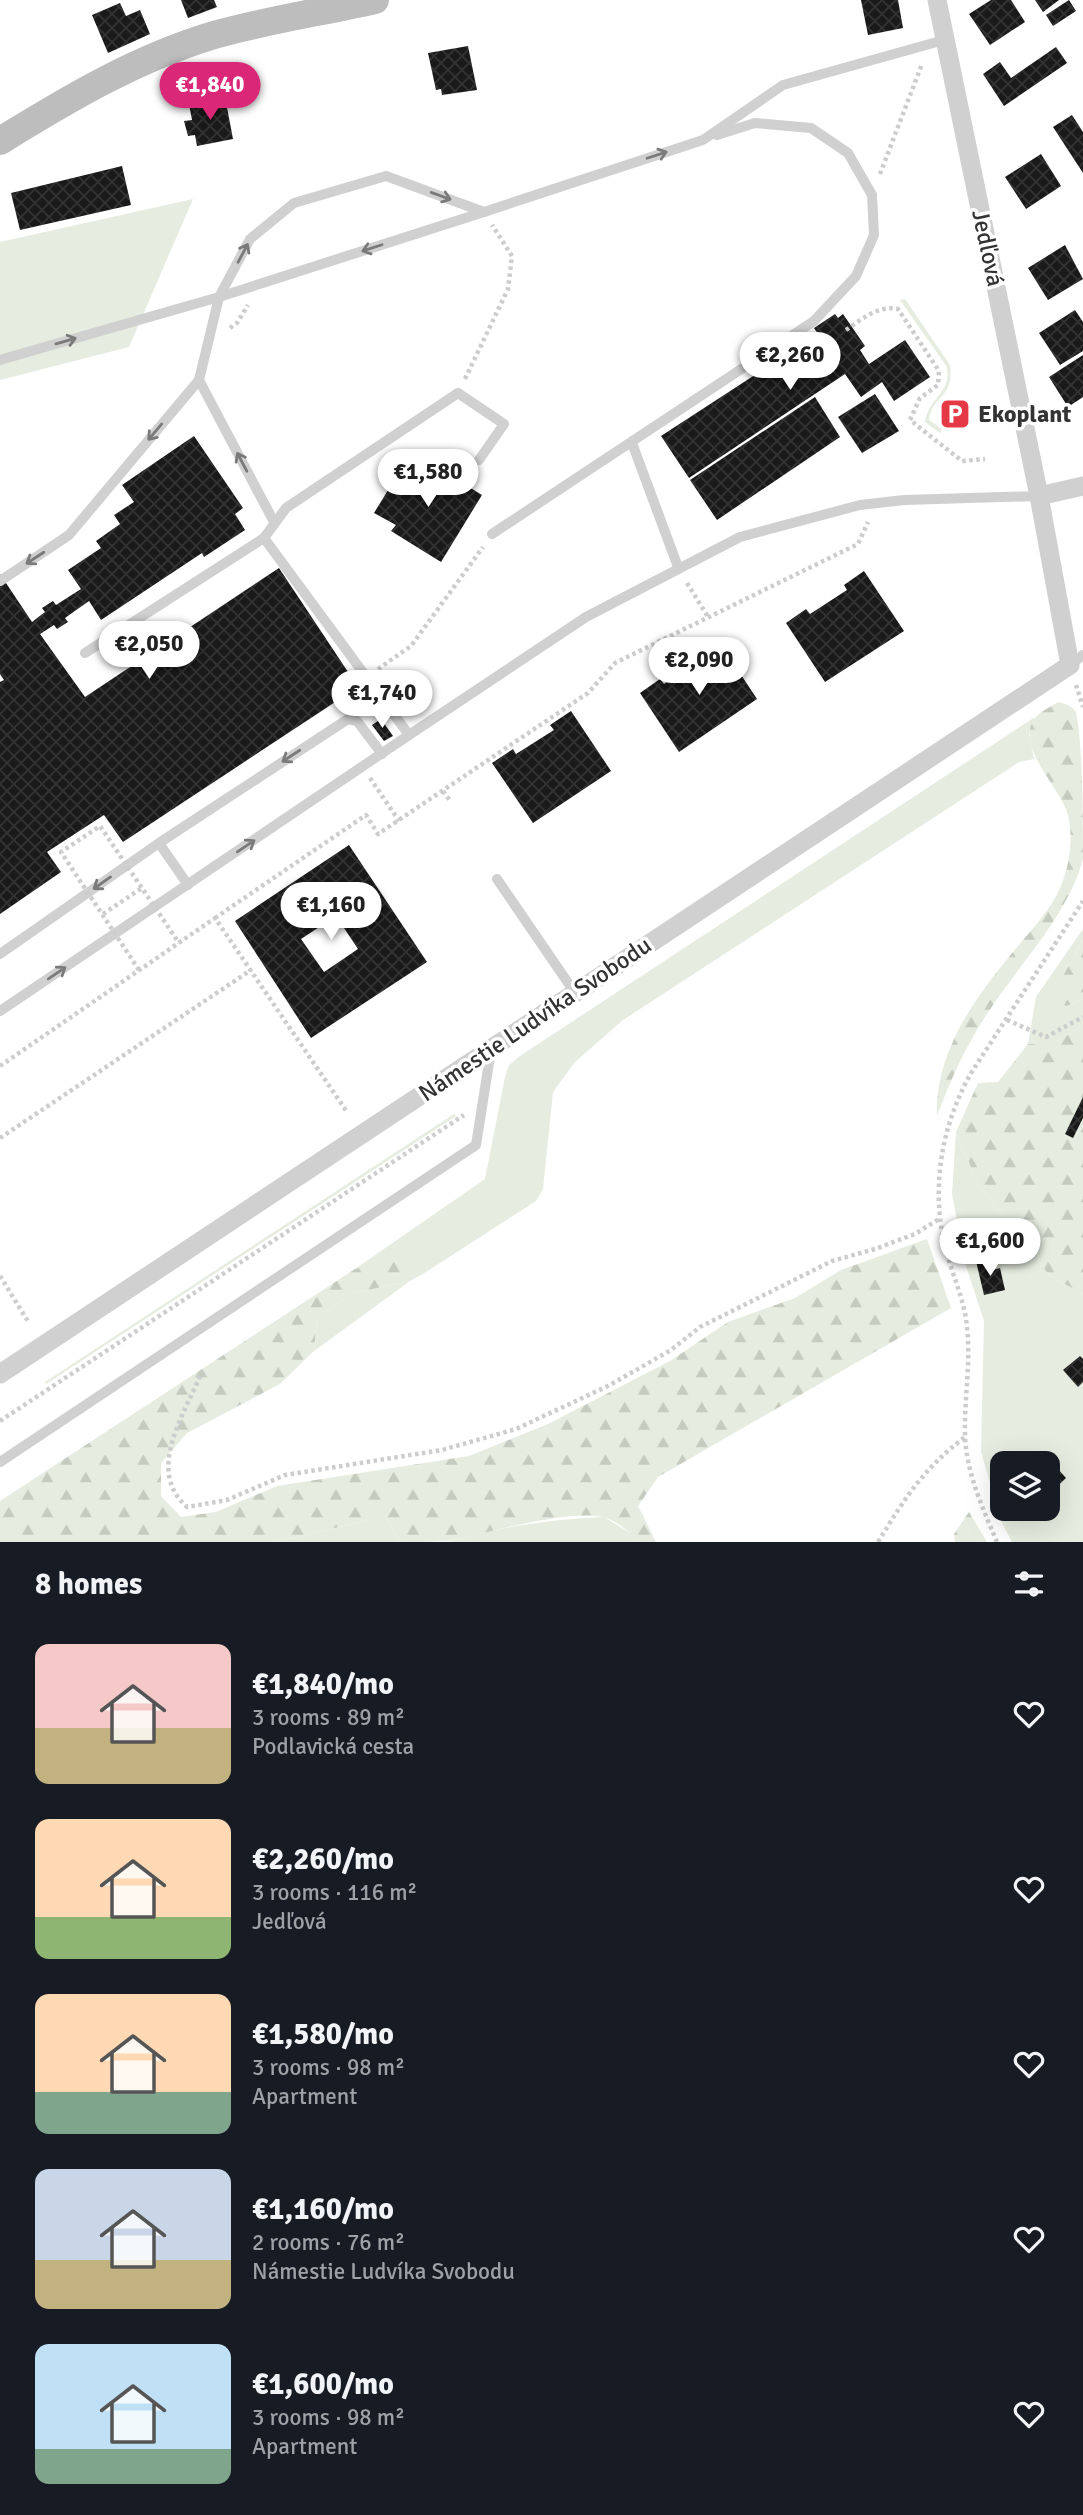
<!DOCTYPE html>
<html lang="en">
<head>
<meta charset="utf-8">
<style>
	body { margin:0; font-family:Signika,sans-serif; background:#20242c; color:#f1f3f6; height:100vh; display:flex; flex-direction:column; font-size:26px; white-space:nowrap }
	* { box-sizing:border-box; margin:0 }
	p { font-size:23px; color:#9ea1a6 }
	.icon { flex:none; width:38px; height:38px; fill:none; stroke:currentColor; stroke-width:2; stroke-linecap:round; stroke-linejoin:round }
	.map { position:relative; height:1542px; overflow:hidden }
	.side { display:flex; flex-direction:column; background:#171b24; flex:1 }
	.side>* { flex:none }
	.controls { position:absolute; left:990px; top:1451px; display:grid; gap:14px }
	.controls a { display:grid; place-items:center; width:70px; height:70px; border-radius:14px; background:#171b24; box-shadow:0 7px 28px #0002; font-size:35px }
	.price { position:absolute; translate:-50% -60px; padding:0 16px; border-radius:24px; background:#fff; color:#222; font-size:23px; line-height:46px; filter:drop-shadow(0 2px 4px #0008) }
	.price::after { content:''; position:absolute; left:50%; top:42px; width:21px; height:16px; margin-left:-10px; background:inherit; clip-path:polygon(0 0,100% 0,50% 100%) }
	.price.active { background:#db2777; color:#fff }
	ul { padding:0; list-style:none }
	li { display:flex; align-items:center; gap:21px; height:175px; padding:0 35px }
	li span { display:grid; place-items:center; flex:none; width:196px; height:140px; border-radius:14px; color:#555 }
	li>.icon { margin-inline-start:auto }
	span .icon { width:84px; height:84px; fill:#fffc; stroke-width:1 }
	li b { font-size:30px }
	h2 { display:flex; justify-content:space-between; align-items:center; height:84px; padding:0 35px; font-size:30px }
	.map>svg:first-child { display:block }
</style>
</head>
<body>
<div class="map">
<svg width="1083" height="1542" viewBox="0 0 1083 1542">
	<defs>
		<pattern id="forest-firs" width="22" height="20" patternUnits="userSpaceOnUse" patternTransform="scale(1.75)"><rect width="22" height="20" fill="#e6ecdf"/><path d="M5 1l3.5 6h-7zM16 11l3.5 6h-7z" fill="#c6cbc0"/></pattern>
		<pattern id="building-cross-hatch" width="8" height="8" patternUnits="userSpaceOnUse" patternTransform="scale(1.75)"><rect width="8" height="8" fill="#1a1a1a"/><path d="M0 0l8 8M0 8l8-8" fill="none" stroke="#333"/></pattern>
	</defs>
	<rect width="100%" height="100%" fill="#fff"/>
	<g fill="#e6ecdf" fill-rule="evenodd">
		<polygon points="193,199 129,347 0,380 0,242"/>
		<path d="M 905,299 L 950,365 C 954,400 932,394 929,420 L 942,429 L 940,433 L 925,422 C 928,398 952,393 947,367 L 900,300 Z"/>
		<polygon points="1035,717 1029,734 1034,759 1019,762 623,1020 575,1062 553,1092 543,1189 536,1201 426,1272 428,1264 397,1259 355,1269 485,1179 505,1077 509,1065 520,1056"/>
		<polygon points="1083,929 1083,940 1074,956 1067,1006 1083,999 1083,1027 1050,1044 1028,1044 1036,997"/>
		<polygon points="454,1114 456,1116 46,1384 45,1382"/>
		<path d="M 956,1132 L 979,1186 L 1050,1276 L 1083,1294 L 1083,1542 L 1012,1542 L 1001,1521 L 981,1452 L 984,1321 L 965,1263 L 952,1194 ZM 1003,1463 L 1048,1463 L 1048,1508 L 1003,1508 Z"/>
		<polygon points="410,1281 314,1351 317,1317 354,1293"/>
		<path d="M 604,1517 L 635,1536 L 637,1542 L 447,1542 C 499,1527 550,1519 604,1517 Z"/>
		<polygon points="369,1520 387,1520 401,1542 275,1542"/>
	</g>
	<g fill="url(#forest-firs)">
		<path d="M 1058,702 C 1066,704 1072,705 1076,713 C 1083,745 1083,821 1083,859 C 1068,914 1024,959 993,1005 C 968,1041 952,1076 937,1116 C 935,1050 977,995 1018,946 C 1033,928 1052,908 1061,886 C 1070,864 1074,835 1067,812 C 1059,786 1013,744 1036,717 C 1041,711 1052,706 1058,702 Z"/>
		<polygon points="1083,940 1083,999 1067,1006 1057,1002 1055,991"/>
		<polygon points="1083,1027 1083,1294 1050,1276 979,1186 956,1132 978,1083 998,1082 1028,1044 1050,1044"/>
		<path d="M 927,1239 L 951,1308 L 658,1477 L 638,1506 L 656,1542 L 637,1542 C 633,1533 613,1519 603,1517 C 569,1509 486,1533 449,1541 C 434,1542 416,1542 401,1542 L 387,1520 L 369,1520 L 275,1542 L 0,1542 L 0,1501 L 355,1269 C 375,1264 411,1249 428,1264 L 426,1272 L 410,1281 L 354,1293 L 317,1317 L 314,1351 L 280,1384 L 187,1433 L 161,1463 L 161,1496 L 181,1517 L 216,1512 L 277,1486 L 469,1456 L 548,1424 L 670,1361 L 728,1322 L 795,1298 L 841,1270 Z"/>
		<polygon points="969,1512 987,1542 955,1542 954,1534"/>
	</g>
	<g fill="url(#building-cross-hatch)" fill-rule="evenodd">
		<polygon points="181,0 214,0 217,7 188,18"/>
		<polygon points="861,0 898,0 903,28 868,35"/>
		<polygon points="991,0 1011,0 1025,22 990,45 969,14"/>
		<polygon points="1035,0 1059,0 1043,12"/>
		<polygon points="1069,0 1076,11 1053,26 1046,15"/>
		<polygon points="120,3 126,16 140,10 150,34 108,53 92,15"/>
		<polygon points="468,46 477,90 442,95 441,89 436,90 428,53"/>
		<polygon points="1056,47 1067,63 1004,106 983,74 1000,62 1011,78"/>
		<polygon points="225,97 233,139 197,146 195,135 188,136 184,121 192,120 189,104"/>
		<polygon points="1072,115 1083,132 1083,173 1053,127"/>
		<polygon points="1041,154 1061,186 1026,209 1005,177"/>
		<polygon points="122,166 131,205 20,230 11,193"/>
		<polygon points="1065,245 1083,279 1048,300 1028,268"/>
		<polygon points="1075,310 1083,322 1083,351 1060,365 1039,333"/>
		<polygon points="835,314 838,318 843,314 865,346 860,350 869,364 905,340 930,377 894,401 882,382 861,397 845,374 689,478 661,436 818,334 814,328"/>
		<polygon points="1083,355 1083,397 1068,407 1049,377"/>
		<polygon points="875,394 899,431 862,453 838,417"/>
		<polygon points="815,397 840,437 717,520 690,480"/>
		<polygon points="194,436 243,508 235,514 245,530 204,557 202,553 101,620 89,601 65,618 68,622 57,629 54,625 40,634 85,697 279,568 358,687 123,842 104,815 47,852 61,872 0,914 0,682 4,680 0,674 0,574 32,622 45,612 42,608 53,601 56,605 81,589 68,570 101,548 96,541 120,524 114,515 134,502 122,485"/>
		<polygon points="404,464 424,477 432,464 482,495 441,562 391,531 396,525 374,513"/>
		<polygon points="864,571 904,631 825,682 786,623 806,609 810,614 847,590 844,585"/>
		<polygon points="718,640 757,699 679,752 640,693 660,679 664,684 701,659 697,654"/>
		<polygon points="571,711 611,771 533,823 492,763 513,749 516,754 554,730 550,725"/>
		<polygon points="381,719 393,736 384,741 372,725"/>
		<path d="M 349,845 L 427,962 L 311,1038 L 235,921 ZM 336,916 L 358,949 L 324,972 L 301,939 Z"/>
		<polygon points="1083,1097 1083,1118 1073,1138 1065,1134"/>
		<polygon points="987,1258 989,1271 1000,1268 1005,1290 984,1295 976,1261"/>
		<polygon points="1080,1356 1083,1359 1083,1382 1078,1387 1063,1370"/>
		<polygon points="1057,1468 1066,1478 1050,1493 1048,1475"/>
	</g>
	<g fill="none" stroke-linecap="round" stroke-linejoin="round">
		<g stroke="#cdcdcd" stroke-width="4.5" stroke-dasharray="3.5 3.5" stroke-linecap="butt">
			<polyline points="880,174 922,64"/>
			<polyline points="230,328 237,323 248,305"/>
			<path d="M 846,330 C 862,319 878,305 898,309 L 939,371 L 938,385 L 920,398 L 910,420 L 962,461 L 985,459"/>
			<polyline points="465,379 508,289 512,256 492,225"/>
			<polyline points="687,583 708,617"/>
			<polyline points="378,669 411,646 483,547"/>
			<polyline points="1076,685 1083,707"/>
			<polyline points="370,778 399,821"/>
			<polyline points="443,791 451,802"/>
			<polyline points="103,914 142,888"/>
			<polyline points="215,918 366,815 378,834 588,693 615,663 858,544 868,522"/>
			<polyline points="1007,1020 1046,1037 1083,1017"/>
			<polyline points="0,1066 215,918 347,1112"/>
			<polyline points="0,1138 251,970"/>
			<polyline points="0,1276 29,1323"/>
			<path d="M 200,1376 C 183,1417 146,1471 187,1507 L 227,1500 L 285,1475 L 442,1450 L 516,1429 L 610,1385 L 671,1350 L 700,1327 L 832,1261 L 875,1249 L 915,1234 L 939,1219"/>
			<polyline points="0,1421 464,1115"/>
			<path d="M 878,1542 C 905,1498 923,1469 965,1437"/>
			<path d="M 997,1542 C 983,1509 966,1472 965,1435 C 964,1396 972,1358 966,1319 C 962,1294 951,1271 945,1247 C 931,1187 941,1127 971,1073 L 1083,901"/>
		</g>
		<g stroke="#d0d0d0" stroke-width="10">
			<polyline points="0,360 219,297 484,212"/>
			<polyline points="632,443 678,567"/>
			<polyline points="274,522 199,380 219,297 250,239 294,203 386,176 484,212 703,140 783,85 944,40"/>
			<polyline points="492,534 814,321 856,276 874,235 872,195 848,153 811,128 755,123 717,135"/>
			<polyline points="264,538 286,508 458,393 504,424 479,460"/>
			<polyline points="0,581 69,535 199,380"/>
			<polyline points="85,653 264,538 409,735 586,617 740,537 860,505 904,500 1039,496"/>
			<polyline points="1070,665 1083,655"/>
			<polyline points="159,843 188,885"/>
			<polyline points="497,879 575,993"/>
			<polyline points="0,954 159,843 348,719 357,721 382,754"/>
			<polyline points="0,1011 409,735"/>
			<polyline points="0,1462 476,1145 491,1050"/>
		</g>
		<g stroke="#d0d0d0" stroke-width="19">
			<polyline points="1039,496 1083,486"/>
			<polyline points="0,1374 1070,665 1039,496 937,0"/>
		</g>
		<path stroke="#bdbdbd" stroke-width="28" d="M 0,141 C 68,99 137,58 214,35 C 267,20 322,12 375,0"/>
		<polyline stroke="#cdcdcd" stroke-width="4.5" stroke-dasharray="3.5 3.5" stroke-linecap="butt" points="139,970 61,852 100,826 179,943"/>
	</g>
	<defs><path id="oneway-shaft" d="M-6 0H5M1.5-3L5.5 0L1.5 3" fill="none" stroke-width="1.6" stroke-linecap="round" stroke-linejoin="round" transform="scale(1.75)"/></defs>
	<g stroke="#7a7a7a">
		<use href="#oneway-shaft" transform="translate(657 155) rotate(-18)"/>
		<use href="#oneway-shaft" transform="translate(441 196) rotate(20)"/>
		<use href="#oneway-shaft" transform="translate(372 248) rotate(162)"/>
		<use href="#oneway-shaft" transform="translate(243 253) rotate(-62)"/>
		<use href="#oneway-shaft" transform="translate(66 341) rotate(-16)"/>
		<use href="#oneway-shaft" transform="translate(155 432) rotate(130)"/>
		<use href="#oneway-shaft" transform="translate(242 462) rotate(-118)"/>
		<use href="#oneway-shaft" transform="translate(35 558) rotate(147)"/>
		<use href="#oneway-shaft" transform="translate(291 756) rotate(147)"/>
		<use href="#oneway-shaft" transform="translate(246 846) rotate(-34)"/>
		<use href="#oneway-shaft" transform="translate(102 883) rotate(145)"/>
		<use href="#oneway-shaft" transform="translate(57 973) rotate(-34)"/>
	</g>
	<defs>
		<g id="parking-square" transform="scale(1.575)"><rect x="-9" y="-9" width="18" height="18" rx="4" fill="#e63946" stroke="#fff"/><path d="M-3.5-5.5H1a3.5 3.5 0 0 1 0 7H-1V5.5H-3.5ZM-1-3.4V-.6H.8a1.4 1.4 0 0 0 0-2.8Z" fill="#fff"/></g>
	</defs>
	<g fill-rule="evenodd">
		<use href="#parking-square" x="955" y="414"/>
	</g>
	<g text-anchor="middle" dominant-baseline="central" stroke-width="7" stroke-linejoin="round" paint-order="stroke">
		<g font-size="24" fill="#333" stroke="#fff">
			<text transform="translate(988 248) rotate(78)">Jedľová</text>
			<text transform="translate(535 1019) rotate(-34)">Námestie Ludvíka Svobodu</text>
		</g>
		<g font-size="24" font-weight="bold" fill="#333" stroke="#fff" text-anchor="start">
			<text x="978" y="414">Ekoplant</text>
		</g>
	</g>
</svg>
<div class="controls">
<a><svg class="icon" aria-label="layers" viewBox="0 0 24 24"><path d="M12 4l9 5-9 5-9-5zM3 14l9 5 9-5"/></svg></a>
</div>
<b class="price active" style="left:210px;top:122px">€1,840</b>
<b class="price" style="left:790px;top:392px">€2,260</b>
<b class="price" style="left:428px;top:509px">€1,580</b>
<b class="price" style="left:149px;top:681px">€2,050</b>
<b class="price" style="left:699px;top:697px">€2,090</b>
<b class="price" style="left:382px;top:730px">€1,740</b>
<b class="price" style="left:331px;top:942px">€1,160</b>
<b class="price" style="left:990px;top:1278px">€1,600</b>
</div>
<section class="side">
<h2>8 homes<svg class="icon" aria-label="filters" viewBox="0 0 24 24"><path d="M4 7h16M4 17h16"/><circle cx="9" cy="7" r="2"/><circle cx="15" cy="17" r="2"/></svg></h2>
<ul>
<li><span style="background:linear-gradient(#f6c9c9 60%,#c2b280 0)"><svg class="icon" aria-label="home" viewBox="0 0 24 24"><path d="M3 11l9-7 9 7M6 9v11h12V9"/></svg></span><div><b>€1,840/mo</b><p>3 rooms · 89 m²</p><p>Podlavická cesta</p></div><svg class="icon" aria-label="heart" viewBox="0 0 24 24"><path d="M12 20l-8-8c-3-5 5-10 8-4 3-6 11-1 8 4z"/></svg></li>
<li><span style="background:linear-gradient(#ffd9b3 70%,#8fb573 0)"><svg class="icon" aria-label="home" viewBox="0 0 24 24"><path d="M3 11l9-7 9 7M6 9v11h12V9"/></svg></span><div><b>€2,260/mo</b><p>3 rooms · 116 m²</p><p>Jedľová</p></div><svg class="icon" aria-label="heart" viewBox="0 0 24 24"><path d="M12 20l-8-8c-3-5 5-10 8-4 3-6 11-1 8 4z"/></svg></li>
<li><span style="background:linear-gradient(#ffd9b3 70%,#7fa58c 0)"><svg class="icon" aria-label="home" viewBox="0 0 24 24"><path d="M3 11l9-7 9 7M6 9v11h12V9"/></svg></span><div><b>€1,580/mo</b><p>3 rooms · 98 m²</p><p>Apartment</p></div><svg class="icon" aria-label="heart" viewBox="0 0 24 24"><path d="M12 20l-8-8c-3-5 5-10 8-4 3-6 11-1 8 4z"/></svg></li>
<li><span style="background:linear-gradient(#c9d6e8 65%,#c2b280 0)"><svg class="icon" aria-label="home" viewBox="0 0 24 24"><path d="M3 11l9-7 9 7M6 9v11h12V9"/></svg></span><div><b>€1,160/mo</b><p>2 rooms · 76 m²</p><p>Námestie Ludvíka Svobodu</p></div><svg class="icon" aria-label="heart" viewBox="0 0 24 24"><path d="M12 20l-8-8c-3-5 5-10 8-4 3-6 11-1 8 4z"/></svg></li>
<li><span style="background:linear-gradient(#bfe0f5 75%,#7fa58c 0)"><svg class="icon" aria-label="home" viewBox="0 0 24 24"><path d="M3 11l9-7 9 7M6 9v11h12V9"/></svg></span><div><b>€1,600/mo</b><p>3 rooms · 98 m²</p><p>Apartment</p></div><svg class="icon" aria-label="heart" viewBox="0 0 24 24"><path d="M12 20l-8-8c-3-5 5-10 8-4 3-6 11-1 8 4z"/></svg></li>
</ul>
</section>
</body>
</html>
